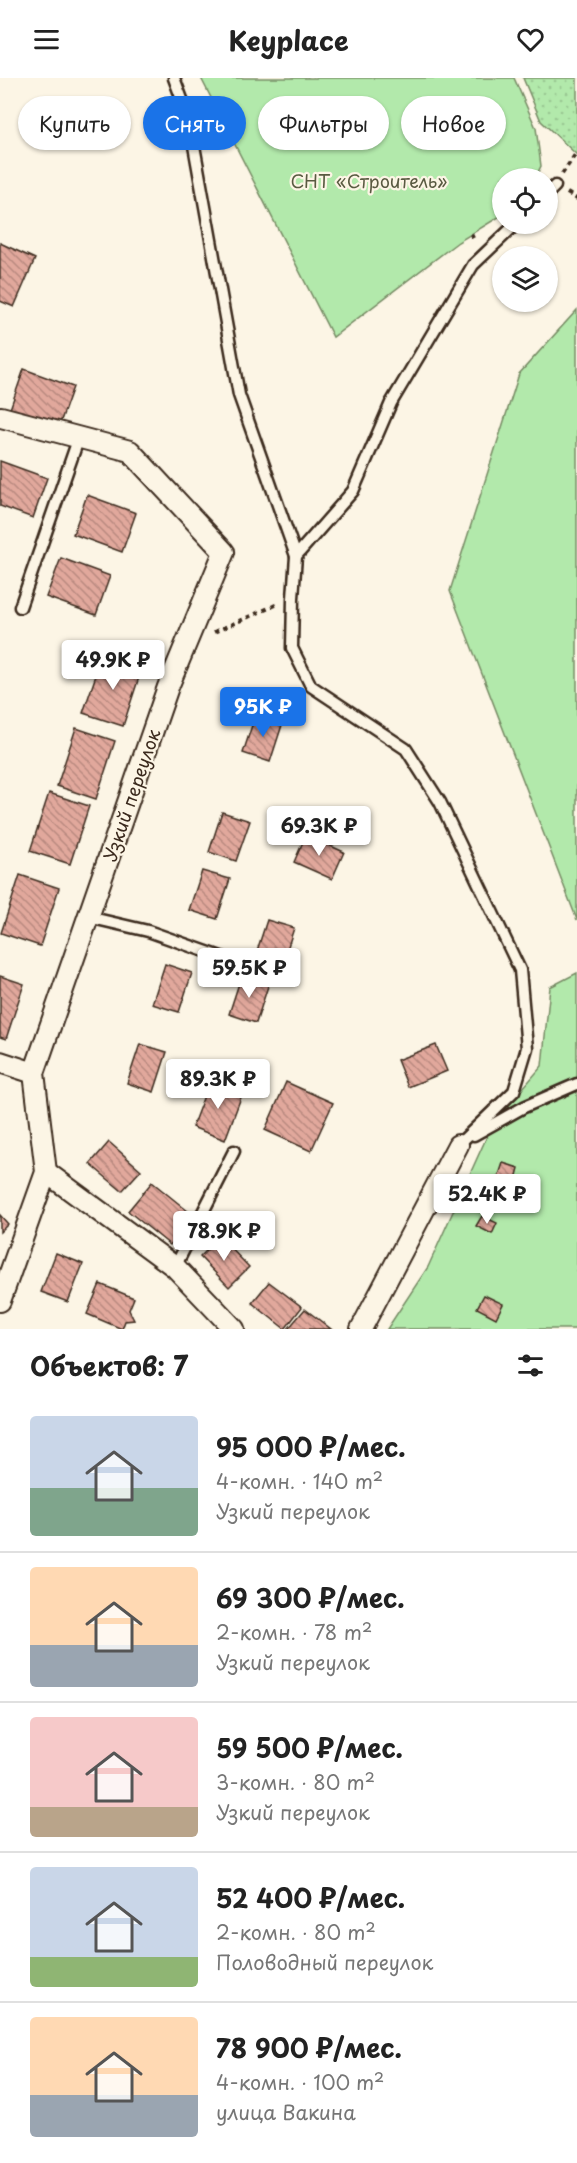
<!DOCTYPE html>
<html lang="ru">
<head>
<meta charset="utf-8">
<style>
	body { margin:0; font-family:"Playpen Sans",sans-serif; background:#f6f6f6; color:#222; height:100vh; display:flex; flex-direction:column; font-size:22px; white-space:nowrap }
	* { box-sizing:border-box; margin:0 }
	p { font-size:20px; color:#767676 }
	.icon { flex:none; width:33px; height:33px; fill:none; stroke:currentColor; stroke-width:2; stroke-linecap:round; stroke-linejoin:round }
	.map { position:relative; height:1251px; overflow:hidden }
	.details { display:flex; flex-direction:column; background:#fff; flex:1 }
	.details>* { flex:none }
	.hud { position:absolute; left:18px; top:18px; width:542px; height:54px; display:flex; gap:12px }
	.tools { position:absolute; left:492px; top:90px; display:grid; gap:12px }
	.tools a { display:grid; place-items:center; width:66px; height:66px; border-radius:50%; background:#fff; box-shadow:0 2px 4px #0004; font-size:30px }
	.price { position:absolute; translate:-50% -51px; padding:0 14px; border-radius:6px; background:#fff; color:#222; font-size:20px; line-height:39px; filter:drop-shadow(0 2px 3px #0008) }
	.price::after { content:''; position:absolute; left:50%; top:36px; width:18px; height:14px; margin-left:-9px; background:inherit; clip-path:polygon(0 0,100% 0,50% 100%) }
	.price.on { background:#1a73e8; color:#fff }
	ul { padding:0; list-style:none }
	li { display:flex; align-items:center; gap:18px; height:150px; padding:0 30px }
	li+li { border-top:2px solid #e0e0e0 }
	li span { display:grid; place-items:center; flex:none; width:168px; height:120px; border-radius:6px; color:#555 }
	li>.icon { margin-inline-start:auto }
	span .icon { width:72px; height:72px; fill:#fffc; stroke-width:1 }
	li b { font-size:26px }
	h2 { display:flex; justify-content:space-between; align-items:center; height:72px; padding:0 30px; font-size:26px }
	.tag { padding:0 21px; border-radius:27px; background:#fff; box-shadow:0 2px 4px #0004; font-size:21px; line-height:54px }
	.tag.on { background:#1a73e8; color:#fff }
	header { display:flex; justify-content:space-between; align-items:center; height:78px; padding:0 30px; background:#fff; font-size:27px; font-weight:700 }
	.map>svg:first-child { display:block }
</style>
</head>
<body>
<header><svg class="icon" aria-label="menu" viewBox="0 0 24 24"><path d="M4 6h16M4 12h16M4 18h16"/></svg>Keyplace<svg class="icon" aria-label="heart" viewBox="0 0 24 24"><path d="M12 20l-8-8c-3-5 5-10 8-4 3-6 11-1 8 4z"/></svg></header>
<div class="map">
<svg width="577" height="1251" viewBox="0 0 577 1251">
	<defs>
		<pattern id="park-dots" width="8" height="8" patternUnits="userSpaceOnUse" patternTransform="scale(1.5)"><rect width="8" height="8" fill="#b2e9ab"/><path d="M2 2h.1M6 6h.1" fill="none" stroke="#9ac893" stroke-width="1.8" stroke-linecap="round"/></pattern>
		<pattern id="building-back-hatch" width="6" height="6" patternUnits="userSpaceOnUse" patternTransform="scale(1.5)"><rect width="6" height="6" fill="#e1a89c"/><path d="M-1 5l2 2M0 0l6 6M5-1l2 2" fill="none" stroke="#b8897f"/></pattern>
	</defs>
	<rect width="100%" height="100%" fill="#fcf5e5"/>
	<filter id="ink" filterUnits="userSpaceOnUse"><feTurbulence type="fractalNoise" baseFrequency=".0167" numOctaves="2"/><feDisplacementMap in="SourceGraphic" scale="12" xChannelSelector="R" yChannelSelector="G"/><feConvolveMatrix kernelMatrix="1 2 1 2 8 2 1 2 1" color-interpolation-filters="sRGB"/></filter>
	<g filter="url(#ink)">
		<polygon fill="url(#park-dots)" stroke="#768a64" stroke-width="1.5" points="523,0 577,0 577,77 541,43"/>
		<g fill="#b2e9ab" stroke="#768a64" stroke-width="1.5">
			<polygon points="201,0 514,0 536,50 541,88 535,100 502,100 502,137 458,164 333,259"/>
			<polygon points="577,232 577,842 450,513 519,296"/>
			<polygon points="577,895 577,1251 387,1251 428,1189 493,1045 542,988 550,909"/>
		</g>
		<g fill="url(#building-back-hatch)" stroke="#3b2a1e" stroke-width="1.5">
			<polygon points="0,165 35,181 14,229 0,223"/>
			<polygon points="24,291 73,309 59,348 10,331"/>
			<polygon points="0,383 47,400 33,440 0,428"/>
			<polygon points="87,417 136,435 122,474 73,456"/>
			<polygon points="61,480 110,498 96,537 46,519"/>
			<polygon points="103,577 142,590 123,648 83,635"/>
			<polygon points="256,635 283,644 270,684 243,675"/>
			<polygon points="76,650 115,663 96,721 57,708"/>
			<polygon points="49,715 89,728 70,786 30,773"/>
			<polygon points="222,734 250,743 236,783 209,774"/>
			<polygon points="306,757 344,774 332,801 294,784"/>
			<polygon points="202,793 230,801 217,841 189,832"/>
			<polygon points="20,797 59,810 40,868 1,855"/>
			<polygon points="267,842 294,850 281,890 254,882"/>
			<polygon points="165,886 192,895 179,934 152,926"/>
			<polygon points="242,896 269,905 256,945 229,936"/>
			<polygon points="0,898 24,906 6,961 0,959"/>
			<polygon points="140,966 167,974 154,1014 127,1005"/>
			<polygon points="436,967 447,993 408,1009 397,982"/>
			<polygon points="210,1002 243,1014 225,1062 192,1049"/>
			<polygon points="286,1004 333,1025 311,1073 265,1052"/>
			<polygon points="109,1064 141,1092 122,1113 90,1086"/>
			<polygon points="503,1085 519,1090 515,1105 498,1100"/>
			<polygon points="152,1104 194,1138 170,1167 128,1133"/>
			<polygon points="0,1137 8,1146 0,1154"/>
			<polygon points="482,1138 497,1145 492,1156 476,1148"/>
			<polygon points="220,1159 249,1189 229,1209 200,1179"/>
			<polygon points="56,1175 83,1186 68,1224 41,1214"/>
			<polygon points="269,1204 302,1229 285,1251 252,1225"/>
			<polygon points="100,1206 134,1220 129,1232 134,1242 125,1243 122,1251 87,1236"/>
			<polygon points="484,1217 503,1226 496,1240 477,1230"/>
			<polygon points="305,1231 331,1251 288,1251"/>
		</g>
		<g fill="none" stroke-linecap="round" stroke-linejoin="round">
			<g stroke="#3b2a1e" stroke-width="15">
				<g id="service">
					<polyline points="174,0 189,40 239,317 296,478"/>
					<polyline points="548,115 555,108"/>
					<polyline points="20,529 79,359"/>
					<polyline points="88,839 148,853 227,881"/>
					<polyline points="474,1057 524,1029 577,1006"/>
					<polyline points="458,1067 514,1013 527,970 520,892 440,724 406,671 311,608 292,570 293,520 296,478 353,413 391,325 473,187 516,146"/>
					<polyline points="175,1189 234,1073"/>
				</g>
			</g>
			<g stroke="#3b2a1e" stroke-width="24">
				<g id="minor">
					<polyline points="0,984 34,995"/>
					<polyline points="46,1094 175,1189 234,1251"/>
					<polyline points="0,1223 46,1094 34,995 168,609 224,474 130,373 1,339"/>
					<polyline points="361,1251 458,1067"/>
				</g>
			</g>
			<g stroke="#3b2a1e" stroke-width="4" stroke-dasharray="4.5 4.5" stroke-linecap="butt">
				<polyline points="562,96 577,74"/>
				<polyline points="567,115 577,121"/>
				<polyline points="471,156 475,164"/>
				<polyline points="214,554 278,526"/>
			</g>
			<use href="#service" stroke="#fcf5e5" stroke-width="10"/>
			<use href="#minor" stroke="#fcf5e5" stroke-width="20"/>
		</g>
	</g>
	<g text-anchor="middle" dominant-baseline="central" stroke-width="4.5" stroke-linejoin="round" paint-order="stroke">
		<g font-size="18" fill="#595a41" stroke="#fcf5e5">
			<text x="369" y="102">СНТ «Строитель»</text>
		</g>
		<g font-size="18" fill="#3b2a1e" stroke="#fcf5e5">
			<text transform="translate(131 717) rotate(-71)">Узкий переулок</text>
		</g>
	</g>
</svg>
<div class="tools">
<a><svg class="icon" aria-label="locate" viewBox="0 0 24 24"><circle cx="12" cy="12" r="6"/><path d="M12 2v4M12 18v4M2 12h4M18 12h4"/></svg></a>
<a><svg class="icon" aria-label="layers" viewBox="0 0 24 24"><path d="M12 4l9 5-9 5-9-5zM3 14l9 5 9-5"/></svg></a>
</div>
<b class="price" style="left:113px;top:613px">49.9K ₽</b>
<b class="price on" style="left:263px;top:660px">95K ₽</b>
<b class="price" style="left:319px;top:779px">69.3K ₽</b>
<b class="price" style="left:249px;top:921px">59.5K ₽</b>
<b class="price" style="left:218px;top:1032px">89.3K ₽</b>
<b class="price" style="left:487px;top:1147px">52.4K ₽</b>
<b class="price" style="left:224px;top:1184px">78.9K ₽</b>
<div class="hud">
<a class="tag">Купить</a>
<a class="tag on">Снять</a>
<a class="tag">Фильтры</a>
<a class="tag">Новое</a>
</div>
</div>
<section class="details">
<h2>Объектов: 7<svg class="icon" aria-label="filters" viewBox="0 0 24 24"><path d="M4 7h16M4 17h16"/><circle cx="9" cy="7" r="2"/><circle cx="15" cy="17" r="2"/></svg></h2>
<ul>
<li><span style="background:linear-gradient(#c9d6e8 60%,#7fa58c 0)"><svg class="icon" aria-label="home" viewBox="0 0 24 24"><path d="M3 11l9-7 9 7M6 9v11h12V9"/></svg></span><div><b>95 000 ₽/мес.</b><p>4-комн. · 140 m²</p><p>Узкий переулок</p></div></li>
<li><span style="background:linear-gradient(#ffd9b3 65%,#9aa5b1 0)"><svg class="icon" aria-label="home" viewBox="0 0 24 24"><path d="M3 11l9-7 9 7M6 9v11h12V9"/></svg></span><div><b>69 300 ₽/мес.</b><p>2-комн. · 78 m²</p><p>Узкий переулок</p></div></li>
<li><span style="background:linear-gradient(#f6c9c9 75%,#b9a48a 0)"><svg class="icon" aria-label="home" viewBox="0 0 24 24"><path d="M3 11l9-7 9 7M6 9v11h12V9"/></svg></span><div><b>59 500 ₽/мес.</b><p>3-комн. · 80 m²</p><p>Узкий переулок</p></div></li>
<li><span style="background:linear-gradient(#c9d6e8 75%,#8fb573 0)"><svg class="icon" aria-label="home" viewBox="0 0 24 24"><path d="M3 11l9-7 9 7M6 9v11h12V9"/></svg></span><div><b>52 400 ₽/мес.</b><p>2-комн. · 80 m²</p><p>Половодный переулок</p></div></li>
<li><span style="background:linear-gradient(#ffd9b3 65%,#9aa5b1 0)"><svg class="icon" aria-label="home" viewBox="0 0 24 24"><path d="M3 11l9-7 9 7M6 9v11h12V9"/></svg></span><div><b>78 900 ₽/мес.</b><p>4-комн. · 100 m²</p><p>улица Вакина</p></div></li>
</ul>
</section>
</body>
</html>
